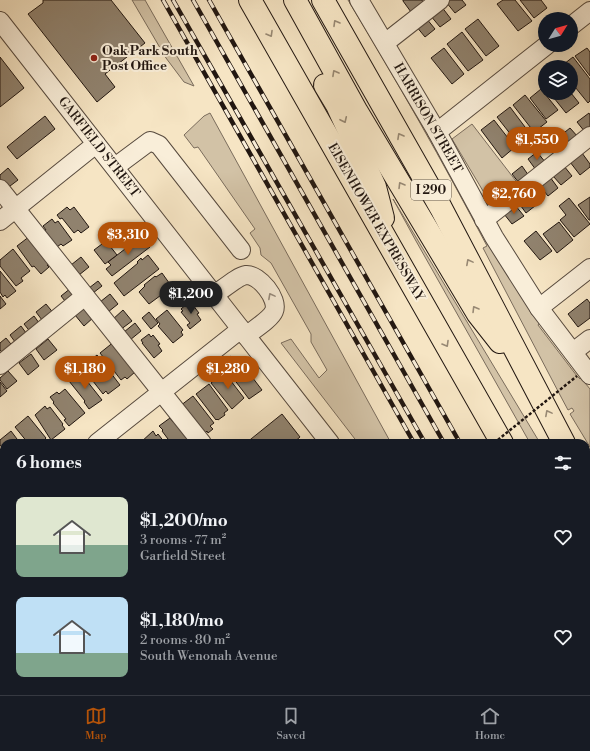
<!DOCTYPE html>
<html lang="en">
<head>
<meta charset="utf-8">
<style>
	body { margin:0; font-family:"Libre Bodoni",serif; background:#242831; color:#f1f3f6; height:100vh; display:flex; flex-direction:column; font-size:15px; white-space:nowrap }
	* { box-sizing:border-box; margin:0 }
	p { font-size:13px; color:#9ea1a6 }
	.icon { flex:none; width:22px; height:22px; fill:none; stroke:currentColor; stroke-width:2; stroke-linecap:round; stroke-linejoin:round }
	.map { position:relative; flex:1; overflow:hidden }
	.panel { position:absolute; left:0px; top:439px; width:590px; height:256px; display:flex; flex-direction:column; background:#171b24; border-radius:12px 12px 0 0; box-shadow:0 4px 16px #0002 }
	.panel>* { flex:none }
	.needle { width:26px; rotate:53deg }
	.controls { position:absolute; left:538px; top:12px; display:grid; gap:8px }
	.controls a { display:grid; place-items:center; width:40px; height:40px; border-radius:50%; background:#171b24; box-shadow:0 4px 16px #0002; font-size:20px }
	.price { position:absolute; translate:-50% -34px; padding:0 9px; border-radius:14px; background:#b45309; color:#fff; font-size:13px; line-height:26px; filter:drop-shadow(0 1px 2px #0008) }
	.price::after { content:''; position:absolute; left:50%; top:24px; width:12px; height:9px; margin-left:-6px; background:inherit; clip-path:polygon(0 0,100% 0,50% 100%) }
	.price.on { background:#222; color:#fff }
	ul { padding:0; list-style:none }
	li { display:flex; align-items:center; gap:12px; height:100px; padding:0 16px }
	li span { display:grid; place-items:center; flex:none; width:112px; height:80px; border-radius:8px; color:#555 }
	li>.icon { margin-inline-start:auto }
	span .icon { width:48px; height:48px; fill:#fffc; stroke-width:1 }
	li b { font-size:17px }
	h2 { display:flex; justify-content:space-between; align-items:center; height:48px; padding:0 16px; font-size:17px }
	.tabs { display:flex; justify-content:space-around; align-items:center; height:56px; border-top:1px solid #363941; background:#171b24; font-size:11px; color:#9ea1a6 }
	.tabs a { display:grid; justify-items:center; gap:2px }
	.tabs .on { color:#b45309 }
	.map>svg:first-child { display:block }
</style>
</head>
<body>
<div class="map">
<svg width="590" height="695" viewBox="0 0 590 695">
	<rect width="100%" height="100%" fill="#f6e5c4"/>
	<filter id="stains"><feTurbulence type="fractalNoise" baseFrequency=".005" numOctaves="4"/><feColorMatrix values="0 0 0 0 .2 0 0 0 0 .09 0 0 0 0 .02 0 0 0 .5 -.17"/></filter>
	<radialGradient id="worn" r=".72"><stop offset=".6" stop-color="#630" stop-opacity="0"/><stop offset="1" stop-color="#630" stop-opacity=".3"/></radialGradient>
	<g fill="#d2c2a6" stroke="#7a6c5c">
		<polygon points="132,0 145,0 194,86 184,82 166,58"/>
		<path d="M 348,0 L 353,0 L 540,322 L 538,325 L 577,376 L 580,379 L 581,378 L 590,389 L 590,447 L 570,414 L 574,411 L 572,408 L 568,410 L 560,395 L 483,248 L 487,246 C 443,162 397,81 348,0 Z"/>
		<polygon points="210,113 369,403 391,443 358,443 281,343 291,339 319,378 327,370 311,342 311,334 271,263 261,255 260,248 250,233 255,229 198,147 194,148 184,135 204,116"/>
		<polygon points="472,124 519,185 492,206 452,139"/>
		<polygon points="393,199 540,443 530,443 416,241"/>
	</g>
	<g fill="#90826e" stroke="#221711">
		<polygon points="43,0 111,0 145,43 105,74 115,87 97,102 28,14 43,3"/>
		<polygon points="403,0 422,0 423,2 411,12 403,1"/>
		<polygon points="449,0 462,0 466,5 455,13 446,2"/>
		<polygon points="503,0 515,0 532,21 518,31 497,4"/>
		<polygon points="520,0 541,0 547,8 534,18"/>
		<polygon points="441,6 451,19 440,27 430,15"/>
		<polygon points="426,18 435,29 425,37 416,26"/>
		<polygon points="478,19 499,46 486,56 465,29"/>
		<polygon points="462,32 483,60 468,71 447,44"/>
		<polygon points="444,48 464,74 452,84 431,58"/>
		<polygon points="587,48 590,52 590,76 575,56"/>
		<polygon points="0,57 24,88 0,107"/>
		<polygon points="573,57 590,79 590,101 588,103 571,82 571,67 560,67"/>
		<polygon points="541,89 558,110 546,119 530,98"/>
		<polygon points="550,93 571,93 579,103 566,113"/>
		<polygon points="525,95 547,122 534,132 513,105"/>
		<polygon points="510,107 531,135 519,145 497,117"/>
		<polygon points="589,113 590,115 590,128 585,132 577,122"/>
		<polygon points="45,116 55,129 17,159 7,147"/>
		<polygon points="494,120 515,147 502,158 481,130"/>
		<polygon points="570,128 578,137 567,146 560,136"/>
		<polygon points="559,139 566,148 556,156 549,146"/>
		<polygon points="537,152 546,163 536,170 528,159"/>
		<polygon points="582,153 590,164 590,167 580,175 570,162"/>
		<polygon points="522,166 529,176 519,183 512,174"/>
		<polygon points="564,166 572,176 561,185 553,176"/>
		<polygon points="8,168 18,180 6,189 0,182 0,175"/>
		<polygon points="550,177 558,188 548,196 539,185"/>
		<polygon points="532,191 540,202 526,213 518,202"/>
		<polygon points="590,197 590,220 589,220 578,205"/>
		<polygon points="569,198 590,224 574,237 560,220 566,215 559,206"/>
		<polygon points="515,205 524,216 512,224 504,214"/>
		<polygon points="67,207 70,210 74,207 89,227 81,233 78,230 74,233 62,218 60,219 57,215"/>
		<polygon points="52,219 55,223 58,221 72,240 63,246 61,244 57,247 45,231 46,230 43,226"/>
		<polygon points="559,222 573,240 557,253 543,234"/>
		<polygon points="536,231 552,251 540,260 524,241"/>
		<polygon points="30,236 51,262 47,265 49,267 41,274 34,266 32,267 17,246"/>
		<polygon points="142,236 150,247 112,276 106,269 111,265 108,262"/>
		<polygon points="106,241 117,255 105,264 94,250"/>
		<polygon points="13,249 30,271 21,278 23,281 16,286 0,266 0,260"/>
		<polygon points="148,255 159,269 124,296 114,283 138,263 137,262 141,258 142,260"/>
		<polygon points="81,257 89,267 79,275 71,265"/>
		<polygon points="0,271 16,291 7,298 5,295 3,297 0,292"/>
		<polygon points="162,273 172,287 149,304 139,292 145,286 144,285 155,276 156,277"/>
		<polygon points="98,281 102,286 93,293 89,288"/>
		<polygon points="177,287 185,296 173,306 166,296"/>
		<polygon points="71,288 79,298 69,306 61,296"/>
		<polygon points="110,294 118,304 108,312 100,302"/>
		<polygon points="0,296 6,304 0,309"/>
		<polygon points="587,299 590,303 590,318 578,327 568,314"/>
		<polygon points="188,303 190,305 192,304 199,313 197,314 201,320 190,329 187,325 190,323 181,312 183,311 181,309"/>
		<polygon points="46,304 55,315 45,324 36,312"/>
		<polygon points="86,307 94,317 84,326 75,315"/>
		<polygon points="123,310 132,321 120,330 112,320"/>
		<polygon points="167,310 183,330 181,332 183,335 173,343 158,326 160,324 156,319"/>
		<polygon points="149,312 158,323 151,329 142,318"/>
		<polygon points="34,316 42,327 32,334 24,324"/>
		<polygon points="135,323 141,331 130,340 124,332"/>
		<polygon points="21,326 29,337 18,346 10,335"/>
		<polygon points="149,334 151,337 153,335 160,344 158,345 162,351 154,358 142,343 143,343 141,340"/>
		<polygon points="6,338 15,349 5,356 0,350 0,343"/>
		<polygon points="48,339 57,350 44,360 36,349"/>
		<polygon points="115,341 135,372 127,379 125,377 121,380 100,353"/>
		<polygon points="31,354 39,366 28,375 19,363"/>
		<polygon points="97,355 120,385 108,394 106,391 103,394 82,367"/>
		<polygon points="231,356 236,363 239,360 262,390 249,399 227,370 230,368 225,361"/>
		<polygon points="8,371 17,381 7,389 0,380 0,378"/>
		<polygon points="81,371 84,376 83,376 102,400 89,409 84,402 85,401 69,381"/>
		<polygon points="224,372 244,398 232,409 211,383"/>
		<polygon points="0,382 7,391 0,397"/>
		<polygon points="209,384 228,410 224,413 225,415 218,420 217,419 216,420 196,394"/>
		<polygon points="65,389 85,413 69,426 64,420 66,419 53,403 54,402 50,397 57,392 59,394"/>
		<polygon points="193,396 214,423 210,426 213,429 208,433 207,431 203,435 180,406"/>
		<polygon points="45,406 47,409 50,407 63,424 62,425 65,429 51,440 35,415"/>
		<polygon points="282,414 300,437 293,443 246,443"/>
		<polygon points="28,416 46,438 45,439 47,442 45,443 28,443 15,427"/>
		<polygon points="170,418 173,422 176,420 190,439 185,443 171,443 162,431 163,430 159,426"/>
		<polygon points="11,431 20,443 4,443 4,450 0,445 0,440"/>
		<polygon points="153,431 156,436 158,434 165,443 140,443"/>
		<polygon points="0,449 4,453 4,475 2,473 0,474"/>
		<polygon points="4,556 4,571 0,565 0,559"/>
		<polygon points="0,576 4,581 4,587 0,590"/>
		<polygon points="4,635 4,649 0,644 0,638"/>
		<polygon points="51,691 74,691 77,695 54,695"/>
		<polygon points="93,691 112,691 107,695 97,695"/>
		<polygon points="212,691 233,691 236,695 216,695"/>
		<polygon points="298,691 312,691 313,695 299,695 297,692"/>
		<polygon points="348,691 363,691 358,695 352,695"/>
		<polygon points="417,691 448,691 447,695 421,695"/>
	</g>
	<g fill="none" stroke-linecap="round" stroke-linejoin="round">
		<g stroke="#574a3e" stroke-width="20">
			<g id="minor">
				<polyline points="359,0 437,132 494,237 539,308 590,375"/>
				<polyline points="0,21 330,443"/>
				<polyline points="571,26 590,11"/>
				<polyline points="385,43 440,0"/>
				<polyline points="437,132 547,45"/>
				<polyline points="115,167 150,141 159,145 241,250"/>
				<polyline points="0,189 202,443"/>
				<polyline points="484,220 590,136"/>
				<polyline points="0,221 96,144"/>
				<path d="M 214,295 C 222,290 238,276 246,275 C 259,274 279,299 274,311 C 271,319 253,330 246,336"/>
				<polyline points="539,308 590,268"/>
				<polyline points="573,352 590,339"/>
				<polyline points="0,365 85,296"/>
				<polyline points="97,443 241,329"/>
				<polyline points="0,520 4,517"/>
				<polyline points="0,675 4,680"/>
				<polyline points="13,691 16,695"/>
				<polyline points="400,691 403,695"/>
				<polyline points="148,695 153,691"/>
				<polyline points="319,695 324,691"/>
				<polyline points="504,695 509,691"/>
			</g>
		</g>
		<g stroke="#221711" stroke-width="24">
			<g id="highway">
				<polyline points="250,0 502,443"/>
				<polyline points="295,0 357,112 478,314 500,342"/>
				<polyline points="323,0 441,208 564,443"/>
				<polyline points="325,85 337,105 375,187 383,218"/>
				<polyline points="586,485 590,493"/>
				<polyline points="586,591 590,598"/>
			</g>
		</g>
		<use href="#minor" stroke="#f9eed9" stroke-width="18"/>
		<use href="#highway" stroke="#f6e5c4" stroke-width="22"/>
		<g stroke="#221711" stroke-width="4.5">
			<g id="rail">
				<polyline points="163,0 414,443"/>
				<polyline points="173,0 425,443"/>
				<polyline points="193,0 444,443"/>
				<polyline points="209,0 460,443"/>
				<polyline points="586,664 590,671"/>
				<polyline points="556,691 559,695"/>
				<polyline points="566,691 568,695"/>
				<polyline points="585,691 587,695"/>
			</g>
		</g>
		<use href="#rail" stroke="#f9eed9" stroke-width="3" stroke-dasharray="9" stroke-linecap="butt"/>
		<polyline stroke="#221711" stroke-width="2.5" stroke-dasharray="3 2" stroke-linecap="butt" points="494,443 577,376"/>
	</g>
	<defs><path id="oneway-chevron" d="M-2-3.5L2.5 0L-2 3.5" fill="none" stroke-width="1.6" stroke-linecap="round" stroke-linejoin="round"/></defs>
	<g stroke="#978873">
		<use href="#oneway-chevron" transform="translate(336 23) rotate(-120)"/>
		<use href="#oneway-chevron" transform="translate(270 34) rotate(60)"/>
		<use href="#oneway-chevron" transform="translate(335 73) rotate(-119)"/>
		<use href="#oneway-chevron" transform="translate(344 120) rotate(65)"/>
		<use href="#oneway-chevron" transform="translate(400 136) rotate(-119)"/>
		<use href="#oneway-chevron" transform="translate(401 185) rotate(-121)"/>
		<use href="#oneway-chevron" transform="translate(469 262) rotate(-118)"/>
		<use href="#oneway-chevron" transform="translate(475 309) rotate(-121)"/>
		<use href="#oneway-chevron" transform="translate(446 344) rotate(60)"/>
		<use href="#oneway-chevron" transform="translate(548 413) rotate(-118)"/>
	</g>
	<use stroke="#988d7f" href="#oneway-chevron" transform="translate(271 296) rotate(-118)"/>
	<circle fill="#8f2418" stroke="#f9eed9" stroke-width="1.5" cx="94" cy="58" r="4"/>
	<g text-anchor="middle" dominant-baseline="central" stroke-width="4" stroke-linejoin="round" paint-order="stroke">
		<rect fill="#f9eed9" stroke="#62584d" stroke-width="1" x="411" y="180" width="40" height="20" rx="3"/>
		<g font-size="12" font-weight="bold" fill="#221711">
			<text x="431" y="190">I 290</text>
		</g>
		<g font-size="13" font-weight="bold" fill="#221711" stroke="#f9eed9" text-anchor="start">
			<text x="102" y="51">Oak Park South<tspan x="102" dy="15">Post Office</tspan></text>
		</g>
		<g font-size="13" fill="#221711" stroke="#f9eed9">
			<text transform="translate(428 118) rotate(60)">HARRISON STREET</text>
			<text transform="translate(99 147) rotate(52)">GARFIELD STREET</text>
			<text transform="translate(376 222) rotate(60)">EISENHOWER EXPRESSWAY</text>
		</g>
	</g>
	<rect width="100%" height="100%" filter="url(#stains)"/>
	<rect width="100%" height="100%" fill="url(#worn)"/>
</svg>
<div class="controls">
<a><svg class="needle" viewBox="-14 -14 28 28"><path d="M0-13l5 13h-10z" fill="#e53935"/><path d="M0 13l5-13h-10z" fill="#9ea1a6"/></svg></a>
<a><svg class="icon" aria-label="layers" viewBox="0 0 24 24"><path d="M12 4l9 5-9 5-9-5zM3 14l9 5 9-5"/></svg></a>
</div>
<b class="price" style="left:537px;top:161px">$1,550</b>
<b class="price" style="left:514px;top:215px">$2,760</b>
<b class="price" style="left:128px;top:256px">$3,310</b>
<b class="price on" style="left:191px;top:315px">$1,200</b>
<b class="price" style="left:85px;top:390px">$1,180</b>
<b class="price" style="left:228px;top:390px">$1,280</b>
<section class="panel">
<h2>6 homes<svg class="icon" aria-label="filters" viewBox="0 0 24 24"><path d="M4 7h16M4 17h16"/><circle cx="9" cy="7" r="2"/><circle cx="15" cy="17" r="2"/></svg></h2>
<ul>
<li><span style="background:linear-gradient(#dfe7d0 60%,#7fa58c 0)"><svg class="icon" aria-label="home" viewBox="0 0 24 24"><path d="M3 11l9-7 9 7M6 9v11h12V9"/></svg></span><div><b>$1,200/mo</b><p>3 rooms · 77 m²</p><p>Garfield Street</p></div><svg class="icon" aria-label="heart" viewBox="0 0 24 24"><path d="M12 20l-8-8c-3-5 5-10 8-4 3-6 11-1 8 4z"/></svg></li>
<li><span style="background:linear-gradient(#bfe0f5 70%,#7fa58c 0)"><svg class="icon" aria-label="home" viewBox="0 0 24 24"><path d="M3 11l9-7 9 7M6 9v11h12V9"/></svg></span><div><b>$1,180/mo</b><p>2 rooms · 80 m²</p><p>South Wenonah Avenue</p></div><svg class="icon" aria-label="heart" viewBox="0 0 24 24"><path d="M12 20l-8-8c-3-5 5-10 8-4 3-6 11-1 8 4z"/></svg></li>
</ul>
</section>
</div>
<nav class="tabs">
<a class="on"><svg class="icon" aria-label="map" viewBox="0 0 24 24"><path d="M3 6l6-2 6 2 6-2v14l-6 2-6-2-6 2zM9 4v14M15 6v14"/></svg>Map</a>
<a><svg class="icon" aria-label="saved" viewBox="0 0 24 24"><path d="M7 4h10v16l-5-4-5 4z"/></svg>Saved</a>
<a><svg class="icon" aria-label="home" viewBox="0 0 24 24"><path d="M3 11l9-7 9 7M6 9v11h12V9"/></svg>Home</a>
</nav>
</body>
</html>
